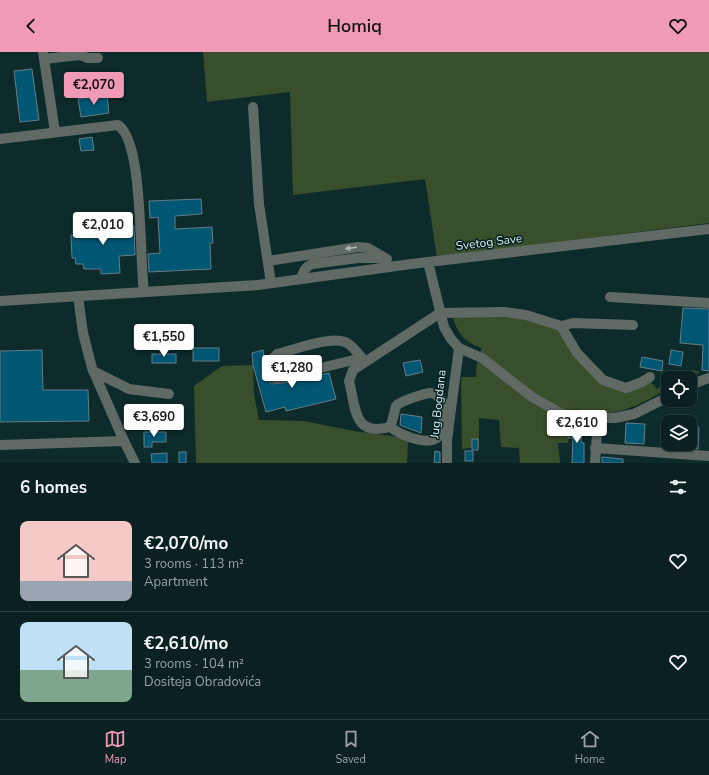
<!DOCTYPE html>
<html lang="en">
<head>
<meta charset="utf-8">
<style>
	body { margin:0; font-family:"Nunito Sans",sans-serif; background:#13282a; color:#f1f3f6; height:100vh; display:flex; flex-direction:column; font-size:15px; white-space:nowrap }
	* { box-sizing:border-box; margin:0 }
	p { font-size:13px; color:#99a3a5 }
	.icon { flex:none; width:22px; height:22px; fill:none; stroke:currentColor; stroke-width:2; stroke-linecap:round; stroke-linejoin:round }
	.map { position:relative; height:411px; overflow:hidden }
	.details { display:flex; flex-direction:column; background:#0a2021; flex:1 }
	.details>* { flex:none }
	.fabs { position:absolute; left:661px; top:319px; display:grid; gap:8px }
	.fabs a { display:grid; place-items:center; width:36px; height:36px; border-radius:8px; background:#0a2021; box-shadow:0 1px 3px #0004,0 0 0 1px #2a3e3f; font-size:20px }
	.price { position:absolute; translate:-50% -34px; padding:0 9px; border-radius:4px; background:#fff; color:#222; font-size:13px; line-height:26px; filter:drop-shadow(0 1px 2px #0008) }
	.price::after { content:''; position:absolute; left:50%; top:24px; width:12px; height:9px; margin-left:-6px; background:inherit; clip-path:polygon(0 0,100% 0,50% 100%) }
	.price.on { background:#f09ab6; color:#111 }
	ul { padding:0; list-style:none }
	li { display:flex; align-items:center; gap:12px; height:100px; padding:0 20px }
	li+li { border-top:1px solid #2a3e3f }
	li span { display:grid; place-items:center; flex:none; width:112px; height:80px; border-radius:8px; color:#555 }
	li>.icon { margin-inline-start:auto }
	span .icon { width:48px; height:48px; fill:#fffc; stroke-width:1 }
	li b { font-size:17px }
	h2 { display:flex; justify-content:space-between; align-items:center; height:48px; padding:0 20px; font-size:17px }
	header { display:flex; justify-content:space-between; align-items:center; height:52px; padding:0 20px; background:#f09ab6; color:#111; font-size:18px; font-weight:600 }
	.menu { display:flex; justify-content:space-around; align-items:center; height:56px; border-top:1px solid #2a3e3f; background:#0a2021; font-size:11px; color:#99a3a5 }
	.menu a { display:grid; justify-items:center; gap:2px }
	.menu .on { color:#f09ab6 }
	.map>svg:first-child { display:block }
</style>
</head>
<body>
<header><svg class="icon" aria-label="back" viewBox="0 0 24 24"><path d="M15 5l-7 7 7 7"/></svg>Homiq<svg class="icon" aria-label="heart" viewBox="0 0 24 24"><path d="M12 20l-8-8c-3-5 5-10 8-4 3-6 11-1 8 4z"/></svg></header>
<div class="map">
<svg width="709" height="411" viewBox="0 0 709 411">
	<rect width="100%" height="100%" fill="#0e2b2c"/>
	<g fill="#394e2a">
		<polygon points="203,0 709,0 709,171 437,205 425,127 293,143 290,40 207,50"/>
		<path d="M 458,264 L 517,266 L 554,271 L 577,301 L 617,334 L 648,327 L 657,337 L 668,328 L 668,336 C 647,349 624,362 598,362 C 590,361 582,358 574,357 L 568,391 L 558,391 L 560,411 L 520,411 L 519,396 L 501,395 L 499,368 L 479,366 L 479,395 L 462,397 L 461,325 L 476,325 L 477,307 L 482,296 C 465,290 460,285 453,267 Z"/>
		<polygon points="253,313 254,342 259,368 304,369 354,379 406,386 408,388 407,411 196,411 194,334 222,314"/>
		<polygon points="693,318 700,320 689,326 671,326"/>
	</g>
	<g fill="#005774" stroke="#647d89">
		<polygon points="32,17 39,68 20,70 14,19"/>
		<polygon points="107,43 109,61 81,65 78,47"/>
		<polygon points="92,85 94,98 81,99 79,87"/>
		<polygon points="201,147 202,162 175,164 175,177 212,175 213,191 210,191 211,217 149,220 148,202 160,201 158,165 150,166 149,149"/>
		<polygon points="106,167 106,175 134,174 135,203 119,204 120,221 101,222 101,217 84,217 83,212 76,212 75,206 72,206 71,183 88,183 87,168"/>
		<polygon points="683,256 709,257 709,319 702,318 703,293 680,291"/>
		<rect x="193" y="296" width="26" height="13"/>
		<polygon points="42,298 43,338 88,338 89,369 0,370 0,299"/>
		<polygon points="263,298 265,318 271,332 284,331 329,321 336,347 286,359 285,355 266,360 253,313 252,301"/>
		<polygon points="671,298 683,300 681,314 669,312"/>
		<rect x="152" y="302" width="24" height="9"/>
		<polygon points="642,305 663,309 662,319 640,315"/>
		<polygon points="420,308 423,320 406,324 403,311"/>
		<polygon points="401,362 422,365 421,381 400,373"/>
		<polygon points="626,371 645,372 644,392 625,391"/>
		<polygon points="569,373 582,374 581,391 584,391 584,411 572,411 573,386 568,386"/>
		<polygon points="690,375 699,375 698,397 678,395 678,392 690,392"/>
		<polygon points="144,380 166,380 166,390 152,390 152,395 144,395"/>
		<rect x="472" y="387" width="6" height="11"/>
		<polygon points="435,399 440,400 440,411 434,410"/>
		<rect x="465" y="399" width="8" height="10"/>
		<rect x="179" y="400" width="7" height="11"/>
		<polygon points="167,401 167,411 152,411 151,402"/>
		<polygon points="602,405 623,407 623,411 602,411"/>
	</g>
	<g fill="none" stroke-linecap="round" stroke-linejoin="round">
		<g stroke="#5f6a64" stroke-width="10">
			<polyline points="43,0 55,80"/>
			<polyline points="44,7 80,3 88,6 98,6"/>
			<polyline points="253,55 259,152 271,231"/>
			<path d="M 0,87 L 118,73 C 144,90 139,207 144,240"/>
			<polyline points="268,209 358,195 368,196 387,207"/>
			<polyline points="428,210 444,275 451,287 459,296 482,306 532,345 564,363 581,366 615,366 634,362 668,345"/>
			<path d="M 301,227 C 303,220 305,215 312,212 L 358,206 L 383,206"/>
			<polyline points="78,244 83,281 92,316 124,389"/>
			<polyline points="610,245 709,251"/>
			<polyline points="0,249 258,233 411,212 709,177"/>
			<polyline points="561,274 573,271 633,273"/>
			<path d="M 362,306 L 283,325 L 275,326 C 271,316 269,310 277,302 C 294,298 329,284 345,290 C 353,293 360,304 365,310"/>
			<polyline points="93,319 129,337 169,342"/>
			<polyline points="690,333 709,326"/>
			<path d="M 390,375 C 393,368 394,361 396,354 C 398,350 425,341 431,341 C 436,341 440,347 443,350 C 443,359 445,371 442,379 C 435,399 401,383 390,375 C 353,385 356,356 349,329 L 353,318 L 440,261 L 504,260 L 526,263 L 561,274 L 577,301 L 603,328 L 626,336 L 642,330 L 650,325"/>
			<polyline points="0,393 124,389 135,411"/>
			<polyline points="595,396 709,404"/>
			<polyline points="447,411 447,388 459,296"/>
			<polyline points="595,411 598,367"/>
		</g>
	</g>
	<defs><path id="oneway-solid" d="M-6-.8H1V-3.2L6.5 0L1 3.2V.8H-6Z"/></defs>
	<use fill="#a8b6b4" href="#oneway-solid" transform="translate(351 196) rotate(172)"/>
	<g text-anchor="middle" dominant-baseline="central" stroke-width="3" stroke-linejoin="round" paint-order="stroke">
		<g font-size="12" fill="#d9e9e9" stroke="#042122">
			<text transform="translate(489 190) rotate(-7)">Svetog Save</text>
			<text transform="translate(438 352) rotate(-84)">Jug Bogdana</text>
		</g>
	</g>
</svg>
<div class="fabs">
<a><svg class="icon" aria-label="locate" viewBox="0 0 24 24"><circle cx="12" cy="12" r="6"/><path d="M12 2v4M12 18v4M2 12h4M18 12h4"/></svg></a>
<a><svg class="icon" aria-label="layers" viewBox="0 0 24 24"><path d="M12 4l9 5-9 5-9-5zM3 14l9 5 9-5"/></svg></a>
</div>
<b class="price on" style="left:94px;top:54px">€2,070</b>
<b class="price" style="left:103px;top:194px">€2,010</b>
<b class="price" style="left:164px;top:306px">€1,550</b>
<b class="price" style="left:292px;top:337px">€1,280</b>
<b class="price" style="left:154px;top:386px">€3,690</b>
<b class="price" style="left:577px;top:392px">€2,610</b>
</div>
<section class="details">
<h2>6 homes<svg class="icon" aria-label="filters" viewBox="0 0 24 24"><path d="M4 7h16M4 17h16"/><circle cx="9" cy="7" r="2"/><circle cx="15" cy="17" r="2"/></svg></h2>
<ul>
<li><span style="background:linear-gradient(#f6c9c9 75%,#9aa5b1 0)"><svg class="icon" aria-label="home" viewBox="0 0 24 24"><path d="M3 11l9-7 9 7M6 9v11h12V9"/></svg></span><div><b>€2,070/mo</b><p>3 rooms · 113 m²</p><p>Apartment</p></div><svg class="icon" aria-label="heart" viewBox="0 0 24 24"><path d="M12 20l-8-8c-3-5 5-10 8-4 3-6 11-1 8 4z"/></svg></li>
<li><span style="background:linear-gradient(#bfe0f5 60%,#7fa58c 0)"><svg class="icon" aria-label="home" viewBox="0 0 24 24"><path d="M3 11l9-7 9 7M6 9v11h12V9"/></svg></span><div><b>€2,610/mo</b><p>3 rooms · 104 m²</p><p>Dositeja Obradovića</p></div><svg class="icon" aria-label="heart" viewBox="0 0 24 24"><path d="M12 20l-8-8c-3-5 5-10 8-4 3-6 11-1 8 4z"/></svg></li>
</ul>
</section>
<nav class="menu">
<a class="on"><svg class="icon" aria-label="map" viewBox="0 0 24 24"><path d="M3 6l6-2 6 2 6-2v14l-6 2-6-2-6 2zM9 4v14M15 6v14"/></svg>Map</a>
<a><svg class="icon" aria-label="saved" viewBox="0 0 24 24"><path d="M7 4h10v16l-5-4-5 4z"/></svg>Saved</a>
<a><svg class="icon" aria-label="home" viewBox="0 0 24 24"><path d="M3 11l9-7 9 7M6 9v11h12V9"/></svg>Home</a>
</nav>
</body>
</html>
